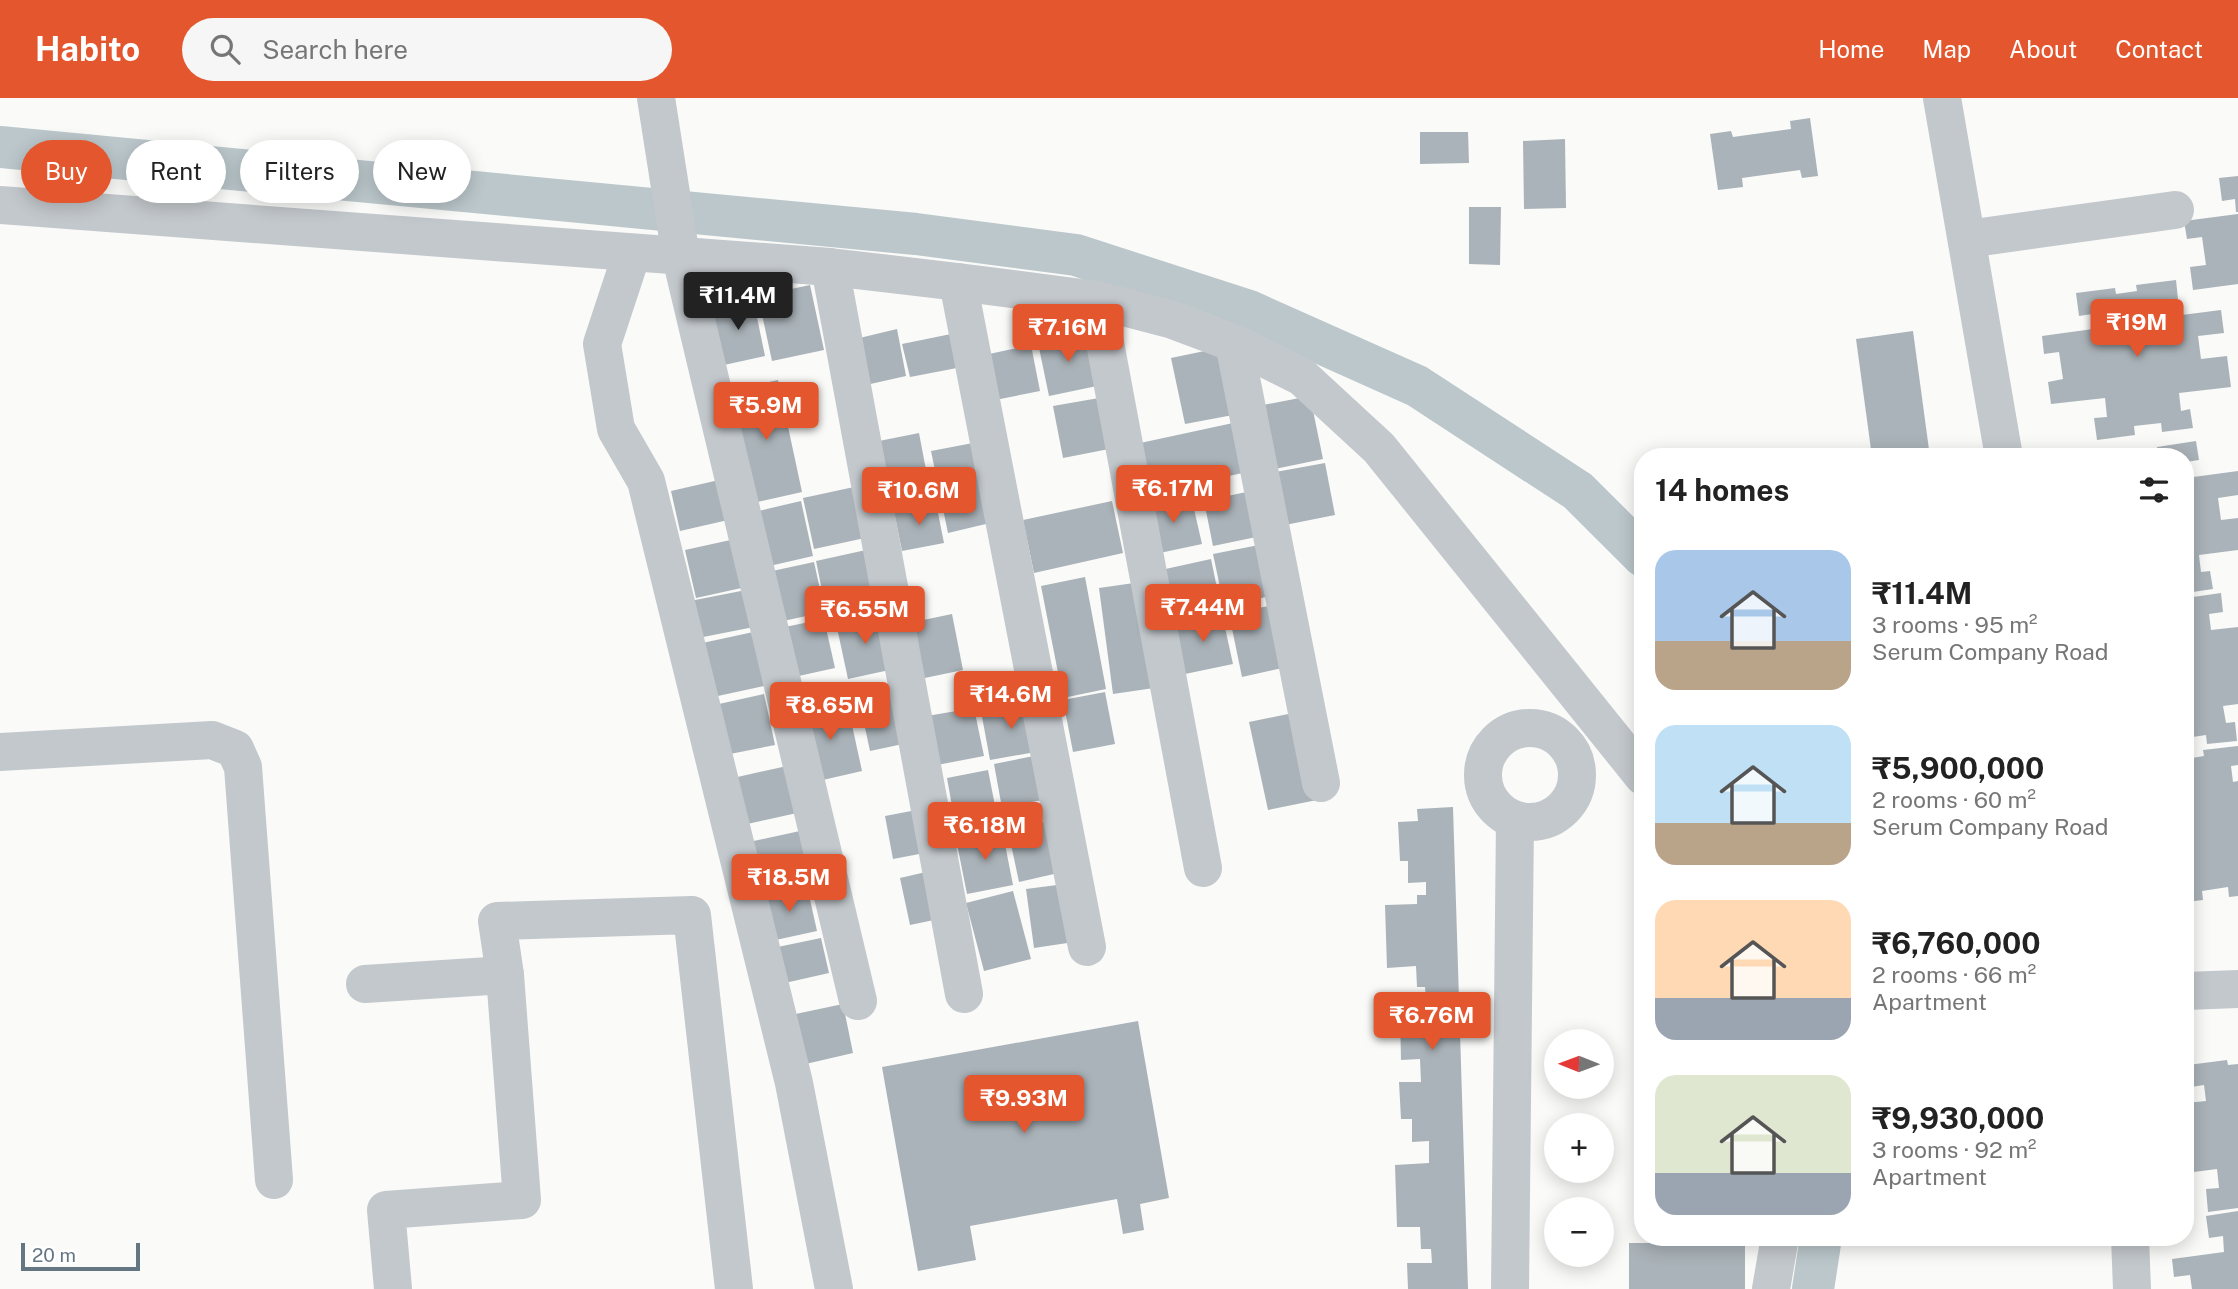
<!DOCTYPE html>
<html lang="en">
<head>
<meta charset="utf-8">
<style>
	body { margin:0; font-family:"Public Sans",sans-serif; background:#f6f6f6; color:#222; height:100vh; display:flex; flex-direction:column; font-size:26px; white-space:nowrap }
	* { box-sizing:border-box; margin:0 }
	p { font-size:23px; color:#767676 }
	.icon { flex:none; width:38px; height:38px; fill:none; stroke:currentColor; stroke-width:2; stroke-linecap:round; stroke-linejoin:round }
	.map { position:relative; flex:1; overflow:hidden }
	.panel { position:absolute; left:1634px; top:350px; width:560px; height:798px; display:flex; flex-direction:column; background:#fff; border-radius:28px; box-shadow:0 4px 18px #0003 }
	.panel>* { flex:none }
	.guide { position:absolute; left:21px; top:42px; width:665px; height:63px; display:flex; gap:14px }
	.needle { width:46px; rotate:271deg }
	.tools { position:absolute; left:1544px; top:931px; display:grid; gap:14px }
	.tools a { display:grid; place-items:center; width:70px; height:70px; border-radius:50%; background:#fff; box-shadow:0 4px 18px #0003; font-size:35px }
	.scale { position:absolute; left:21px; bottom:18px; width:119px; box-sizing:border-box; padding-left:7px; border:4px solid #657683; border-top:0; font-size:19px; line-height:24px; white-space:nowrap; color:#657683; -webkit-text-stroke:5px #fff; paint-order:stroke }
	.price { position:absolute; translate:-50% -60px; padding:0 16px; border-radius:7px; background:#e4572e; color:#fff; font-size:23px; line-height:46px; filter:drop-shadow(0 2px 4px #0008) }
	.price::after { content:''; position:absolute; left:50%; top:42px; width:21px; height:16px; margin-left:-10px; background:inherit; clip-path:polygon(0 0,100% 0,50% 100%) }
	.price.active { background:#222; color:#fff }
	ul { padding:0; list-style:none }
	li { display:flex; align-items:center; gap:21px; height:175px; padding:0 21px }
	li span { display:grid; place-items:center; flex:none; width:196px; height:140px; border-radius:21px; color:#555 }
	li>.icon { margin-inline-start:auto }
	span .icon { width:84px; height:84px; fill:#fffc; stroke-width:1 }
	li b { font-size:30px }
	h2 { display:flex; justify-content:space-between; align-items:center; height:84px; padding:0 21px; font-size:30px }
	.chip { padding:0 24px; border-radius:32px; background:#fff; box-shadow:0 4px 18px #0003; font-size:24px; line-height:63px }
	.chip.active { background:#e4572e; color:#fff }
	header { display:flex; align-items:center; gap:42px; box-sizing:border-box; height:98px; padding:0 35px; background:#e4572e; color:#fff }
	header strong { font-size:33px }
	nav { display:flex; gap:38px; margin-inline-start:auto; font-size:24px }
	.search { width:490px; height:63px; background:#f6f6f6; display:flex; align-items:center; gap:18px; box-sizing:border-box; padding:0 24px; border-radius:38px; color:#767676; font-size:26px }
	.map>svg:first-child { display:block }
</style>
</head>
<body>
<header>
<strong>Habito</strong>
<div class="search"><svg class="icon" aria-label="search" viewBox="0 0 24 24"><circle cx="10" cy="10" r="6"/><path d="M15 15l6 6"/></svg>Search here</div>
<nav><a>Home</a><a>Map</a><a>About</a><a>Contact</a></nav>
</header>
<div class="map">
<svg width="2238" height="1191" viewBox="0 0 2238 1191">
	<rect width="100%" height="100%" fill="#fafaf8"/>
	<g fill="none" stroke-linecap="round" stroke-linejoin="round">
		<g stroke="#bbc7cb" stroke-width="42">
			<polyline points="0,49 916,136 1076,157 1249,213 1417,288 1578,393 1643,458"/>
			<polyline points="1813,1191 1821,1139"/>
		</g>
	</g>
	<g fill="#aab3b9">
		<polygon points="1810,20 1818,78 1802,80 1800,72 1742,80 1743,89 1718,92 1710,36 1731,33 1733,39 1791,31 1790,23"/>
		<polygon points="1420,34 1468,34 1469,65 1420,66"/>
		<polygon points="1565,41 1566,110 1524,111 1523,43"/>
		<polygon points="2238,78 2238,114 2236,114 2235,101 2222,103 2219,80"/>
		<polygon points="1469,109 1501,109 1500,167 1469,166"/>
		<polygon points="2238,116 2238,186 2193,192 2190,169 2206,167 2202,139 2187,141 2184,123"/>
		<polygon points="2176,182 2178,201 2164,203 2166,219 2221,212 2224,235 2198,238 2201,261 2227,258 2231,289 2179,295 2181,313 2190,311 2193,330 2162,334 2161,325 2134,328 2135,337 2097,342 2094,320 2107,319 2105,300 2051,306 2048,284 2063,281 2059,254 2044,256 2042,238 2093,231 2092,216 2079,218 2076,195 2115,190 2116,196 2137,193 2136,187"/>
		<polygon points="810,187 824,252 772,263 758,198"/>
		<polygon points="753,200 765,258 724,267 712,209"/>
		<polygon points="897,231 906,278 857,289 847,243"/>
		<polygon points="1913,233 1930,359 1872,359 1856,241"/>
		<polygon points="1086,234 1097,288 1049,298 1038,245"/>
		<polygon points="951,236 957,270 910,279 902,246"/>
		<polygon points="1031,247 1040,293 990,303 980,258"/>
		<polygon points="1219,250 1233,317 1185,326 1171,260"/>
		<polygon points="778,282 802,394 753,405 729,293"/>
		<polygon points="1310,298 1323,361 1270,372 1258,308"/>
		<polygon points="1099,300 1109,351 1063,360 1053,308"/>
		<polygon points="1233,325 1243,375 1141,396 1131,347"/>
		<polygon points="919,335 927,377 882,385 874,344"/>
		<polygon points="2196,343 2199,362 2186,364 2186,359 2139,359 2139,357 2157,355 2157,349"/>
		<polygon points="973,345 990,425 948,435 931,353"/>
		<polygon points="2135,351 2136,359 2093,359 2093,357"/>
		<polygon points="1325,365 1335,417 1280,428 1270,375"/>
		<polygon points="2238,373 2238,397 2218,400 2221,422 2238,420 2238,452 2199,457 2201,474 2210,473 2213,491 2186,495 2186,380"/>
		<polygon points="719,382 728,422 680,433 671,393"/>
		<polygon points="854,389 865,440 814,451 803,400"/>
		<polygon points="1251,393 1261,438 1213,448 1204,403"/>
		<polygon points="1191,398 1202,446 1155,456 1144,408"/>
		<polygon points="801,403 813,458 765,469 754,414"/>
		<polygon points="1112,403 1123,455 1034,475 1023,422"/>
		<polygon points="936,405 944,445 902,453 894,414"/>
		<polygon points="735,441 746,489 696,500 685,452"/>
		<polygon points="1264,446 1275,497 1224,508 1213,456"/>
		<polygon points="866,452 877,501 826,512 816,463"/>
		<polygon points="1211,461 1222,514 1172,525 1161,472"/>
		<polygon points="814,464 825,514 774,525 763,475"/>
		<polygon points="1085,479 1106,591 1063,600 1041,488"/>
		<polygon points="1141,484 1154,590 1113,596 1099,490"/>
		<polygon points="746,492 754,529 698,540 690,503"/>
		<polygon points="2221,495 2223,514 2209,516 2211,532 2238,529 2238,606 2223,608 2226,625 2235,624 2237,643 2207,646 2206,637 2186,640 2186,500"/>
		<polygon points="1278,506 1291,568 1242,579 1229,516"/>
		<polygon points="882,515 894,571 848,581 836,525"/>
		<polygon points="952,516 963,572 920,581 909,525"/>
		<polygon points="1222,516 1233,566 1185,576 1174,525"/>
		<polygon points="824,521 835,570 785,581 775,531"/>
		<polygon points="758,533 769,587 704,601 693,547"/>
		<polygon points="906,592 917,643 870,653 859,602"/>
		<polygon points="1105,594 1115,646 1073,654 1063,602"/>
		<polygon points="764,596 775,647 720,658 710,608"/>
		<polygon points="1032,603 1041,653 990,662 981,613"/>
		<polygon points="847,604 862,673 814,684 799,614"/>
		<polygon points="974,610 984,658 937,667 927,618"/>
		<polygon points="1298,614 1317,702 1268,712 1249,624"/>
		<polygon points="2238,648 2238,667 2231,668 2233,684 2238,683 2238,798 2229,799 2228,789 2202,793 2203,802 2186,804 2186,661 2204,658 2203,652"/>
		<polygon points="1044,656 1052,700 1002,710 994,666"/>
		<polygon points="787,668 797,715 743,727 733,680"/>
		<polygon points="988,672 998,723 956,731 947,680"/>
		<polygon points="1453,709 1468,1191 1408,1191 1407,1165 1432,1165 1431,1151 1421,1151 1420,1129 1397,1129 1395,1067 1429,1065 1429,1043 1412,1044 1412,1021 1401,1021 1399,984 1421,984 1420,961 1401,962 1400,916 1408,916 1408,901 1426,901 1425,889 1417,889 1416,868 1387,870 1385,807 1417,806 1417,797 1426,797 1426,784 1408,785 1408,763 1400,763 1398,724 1418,723 1417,711"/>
		<polygon points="922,711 930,754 893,761 885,718"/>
		<polygon points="1056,721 1067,773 1019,784 1008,732"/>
		<polygon points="1002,731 1013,787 967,796 956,741"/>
		<polygon points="800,733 809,774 757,785 749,744"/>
		<polygon points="939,771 948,819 910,827 900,780"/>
		<polygon points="1065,786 1074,844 1034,850 1026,791"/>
		<polygon points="807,788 817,833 771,843 761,798"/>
		<polygon points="1013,793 1031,861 984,873 966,805"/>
		<polygon points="821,840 829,875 776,887 768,851"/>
		<polygon points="843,906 853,955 797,968 786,918"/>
		<polygon points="1138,923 1169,1100 1140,1106 1144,1132 1123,1136 1117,1101 970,1128 976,1162 918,1173 882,969"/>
		<polygon points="2227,962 2228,967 2238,966 2238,1110 2208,1114 2206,1091 2219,1090 2217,1071 2186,1075 2186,1005 2206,1003 2204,987 2191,989 2188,967"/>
		<polygon points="2238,1113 2238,1191 2192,1191 2190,1177 2174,1179 2172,1161 2224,1154 2223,1138 2209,1140 2206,1118"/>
		<rect x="1629" y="1145" width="116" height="46"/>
	</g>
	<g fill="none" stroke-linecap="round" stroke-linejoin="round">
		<g stroke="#c3c8cc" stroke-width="38">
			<polyline points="656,0 681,159 858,903"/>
			<polyline points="1942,0 2004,359"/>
			<polyline points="0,107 830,169 958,184 1097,202 1170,221 1234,245 1302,279 1379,350 1643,678"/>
			<polyline points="1967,141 2175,112"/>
			<polyline points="632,155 602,246 616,331 646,383 794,985 834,1191"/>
			<polyline points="830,169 964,896"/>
			<polyline points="958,184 1087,849"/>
			<polyline points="1097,202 1203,770"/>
			<polyline points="1234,245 1321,685"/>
			<circle cx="1530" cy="677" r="47"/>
			<polyline points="0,654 212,642 235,651 243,669 274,1082"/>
			<polyline points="505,877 497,823 692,817 734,1191"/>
			<polyline points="365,886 505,877 522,1102 386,1112 393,1191"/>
			<polyline points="2186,893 2238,891"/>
			<polyline points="2130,1139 2132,1191"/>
			<polyline points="1510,1191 1515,723"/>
			<polyline points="1771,1191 1780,1139"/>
		</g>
	</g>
</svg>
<div class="tools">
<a><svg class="needle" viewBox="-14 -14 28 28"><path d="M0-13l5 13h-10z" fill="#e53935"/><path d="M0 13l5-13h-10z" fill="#767676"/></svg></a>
<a>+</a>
<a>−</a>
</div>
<div class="scale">20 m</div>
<b class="price active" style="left:738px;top:234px">₹11.4M</b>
<b class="price" style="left:2137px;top:261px">₹19M</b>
<b class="price" style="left:1068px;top:266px">₹7.16M</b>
<b class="price" style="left:766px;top:344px">₹5.9M</b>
<b class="price" style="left:1173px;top:427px">₹6.17M</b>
<b class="price" style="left:919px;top:429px">₹10.6M</b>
<b class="price" style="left:1203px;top:546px">₹7.44M</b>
<b class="price" style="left:865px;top:548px">₹6.55M</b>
<b class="price" style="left:1011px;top:633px">₹14.6M</b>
<b class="price" style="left:830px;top:644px">₹8.65M</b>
<b class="price" style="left:985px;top:764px">₹6.18M</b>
<b class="price" style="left:789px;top:816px">₹18.5M</b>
<b class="price" style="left:1432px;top:954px">₹6.76M</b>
<b class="price" style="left:1024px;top:1037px">₹9.93M</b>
<div class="guide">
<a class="chip active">Buy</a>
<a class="chip">Rent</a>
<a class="chip">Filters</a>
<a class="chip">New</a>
</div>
<section class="panel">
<h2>14 homes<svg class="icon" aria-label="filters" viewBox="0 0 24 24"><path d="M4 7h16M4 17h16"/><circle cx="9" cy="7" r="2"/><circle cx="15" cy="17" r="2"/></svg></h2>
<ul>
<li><span style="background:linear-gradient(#a9c7e8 65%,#b9a48a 0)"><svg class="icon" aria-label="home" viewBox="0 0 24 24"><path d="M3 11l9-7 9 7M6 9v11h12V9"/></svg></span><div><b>₹11.4M</b><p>3 rooms · 95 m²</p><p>Serum Company Road</p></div></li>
<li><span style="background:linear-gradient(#bfe0f5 70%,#b9a48a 0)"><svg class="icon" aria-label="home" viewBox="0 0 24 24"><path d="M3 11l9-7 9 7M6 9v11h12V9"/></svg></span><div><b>₹5,900,000</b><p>2 rooms · 60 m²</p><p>Serum Company Road</p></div></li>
<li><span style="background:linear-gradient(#ffd9b3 70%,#9aa5b1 0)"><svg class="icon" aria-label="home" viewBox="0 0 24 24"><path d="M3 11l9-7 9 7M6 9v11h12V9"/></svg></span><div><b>₹6,760,000</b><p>2 rooms · 66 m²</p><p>Apartment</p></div></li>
<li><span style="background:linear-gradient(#dfe7d0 70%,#9aa5b1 0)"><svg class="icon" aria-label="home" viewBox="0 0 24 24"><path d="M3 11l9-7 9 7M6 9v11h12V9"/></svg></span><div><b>₹9,930,000</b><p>3 rooms · 92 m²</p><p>Apartment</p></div></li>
</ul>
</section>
</div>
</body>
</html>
